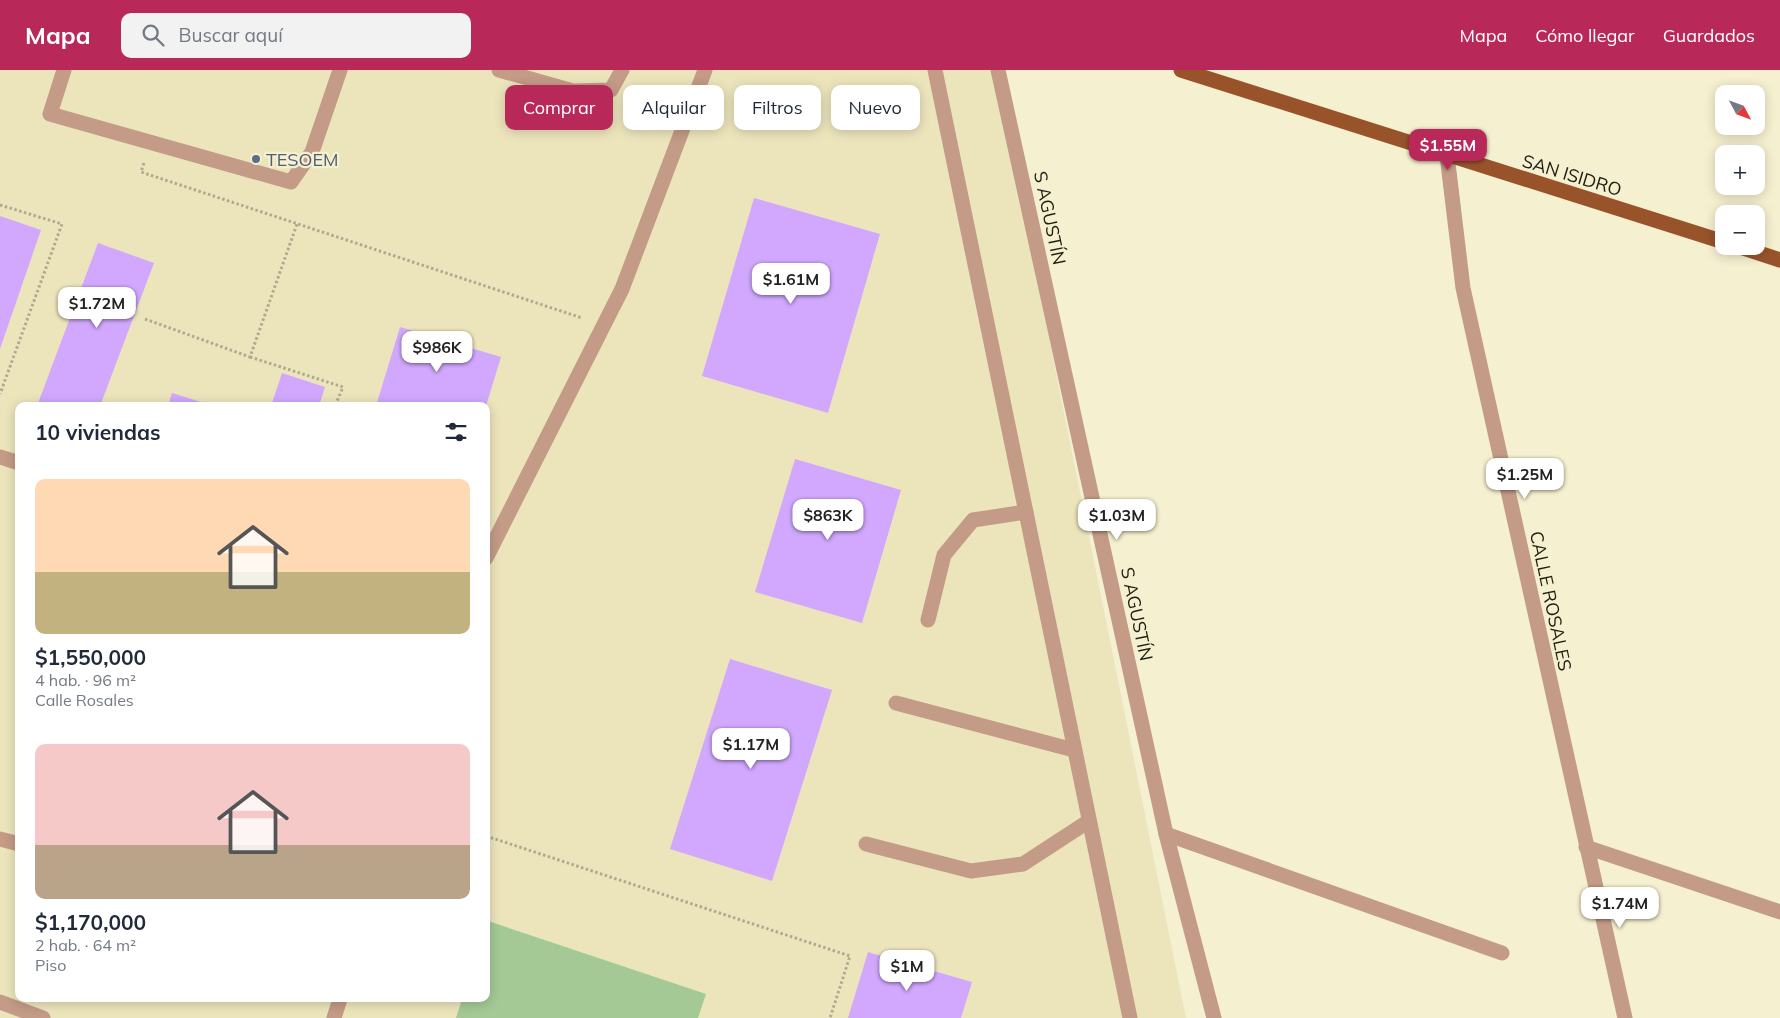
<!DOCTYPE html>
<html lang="es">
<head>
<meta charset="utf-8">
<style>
	body { margin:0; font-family:Mulish,sans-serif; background:#f2f2f3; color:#1f2937; height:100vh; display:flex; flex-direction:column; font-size:19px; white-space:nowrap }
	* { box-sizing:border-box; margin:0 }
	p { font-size:16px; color:#747a83 }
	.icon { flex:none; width:28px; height:28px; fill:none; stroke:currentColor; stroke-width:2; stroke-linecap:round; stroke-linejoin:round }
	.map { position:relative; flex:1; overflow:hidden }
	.sheet { position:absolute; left:15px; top:332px; width:475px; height:600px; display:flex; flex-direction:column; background:#fff; border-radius:10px; box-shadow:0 2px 12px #0003 }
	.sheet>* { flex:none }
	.hud { position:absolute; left:505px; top:15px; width:475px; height:45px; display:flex; gap:10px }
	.needle { width:32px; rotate:131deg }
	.controls { position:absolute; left:1715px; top:15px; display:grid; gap:10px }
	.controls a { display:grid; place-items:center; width:50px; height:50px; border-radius:10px; background:#fff; box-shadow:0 2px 12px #0003; font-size:25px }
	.price { position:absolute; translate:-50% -42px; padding:0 11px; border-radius:10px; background:#fff; color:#222; font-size:16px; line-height:32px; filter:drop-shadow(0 1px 2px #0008) }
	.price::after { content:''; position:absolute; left:50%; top:30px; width:15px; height:11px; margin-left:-8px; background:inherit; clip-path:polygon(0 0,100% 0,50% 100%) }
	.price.active { background:#b82959; color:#fff }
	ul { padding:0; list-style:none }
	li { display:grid; align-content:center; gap:10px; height:265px; padding:0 20px }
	li span { display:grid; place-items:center; height:155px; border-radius:10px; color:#555 }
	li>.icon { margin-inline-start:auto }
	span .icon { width:90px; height:90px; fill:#fffc; stroke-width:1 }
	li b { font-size:21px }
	h2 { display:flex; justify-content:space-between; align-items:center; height:60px; padding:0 20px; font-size:21px }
	.tag { padding:0 18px; border-radius:10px; background:#fff; box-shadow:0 2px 12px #0003; font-size:18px; line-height:45px }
	.tag.active { background:#b82959; color:#fff }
	header { display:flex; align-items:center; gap:30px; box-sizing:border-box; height:70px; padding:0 25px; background:#b82959; color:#fff }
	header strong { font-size:24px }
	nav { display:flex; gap:28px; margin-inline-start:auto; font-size:18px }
	.search { width:350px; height:45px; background:#f2f2f3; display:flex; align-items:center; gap:12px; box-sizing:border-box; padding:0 18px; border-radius:10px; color:#747a83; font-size:19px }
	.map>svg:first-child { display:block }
</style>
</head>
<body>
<header>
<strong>Mapa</strong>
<div class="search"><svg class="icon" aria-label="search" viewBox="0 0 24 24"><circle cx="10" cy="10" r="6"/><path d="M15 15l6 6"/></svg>Buscar aquí</div>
<nav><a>Mapa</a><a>Cómo llegar</a><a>Guardados</a></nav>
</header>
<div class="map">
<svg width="1780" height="948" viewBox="0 0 1780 948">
	<rect width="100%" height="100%" fill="#f5f0cf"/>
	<path fill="#ece5bc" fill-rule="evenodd" d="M 0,0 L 995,0 L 1186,948 L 0,948 ZM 19,336 L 486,336 L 486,929 L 19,929 Z"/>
	<polygon fill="#a4c995" points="488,851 706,924 698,948 456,948 462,929 486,929 486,857"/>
	<g fill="#d1a8fe">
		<polygon points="754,128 880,164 828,343 702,306"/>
		<polygon points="0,146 41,160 0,279"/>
		<polygon points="98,173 154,193 100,336 37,336"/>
		<polygon points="400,257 501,287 486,336 376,336"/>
		<polygon points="282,303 325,317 319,336 271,336"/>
		<polygon points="172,323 214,336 168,336"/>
		<polygon points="795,389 901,420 862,553 755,522"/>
		<polygon points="730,589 832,620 772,811 670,779"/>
		<polygon points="868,882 972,912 961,948 848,948"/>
	</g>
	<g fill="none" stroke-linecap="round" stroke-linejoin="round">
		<g stroke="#aeaa90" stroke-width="3" stroke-dasharray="2.5 2.5" stroke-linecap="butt">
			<polyline points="144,93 141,102 582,248"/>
			<polyline points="0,135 62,154 0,324"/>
			<polyline points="145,249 250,287 297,154"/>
			<polyline points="250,287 343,317 335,336"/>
			<polyline points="486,766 850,886 830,948"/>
		</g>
		<g stroke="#c39b86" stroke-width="15">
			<polyline points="64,0 50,44 291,112 312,82 340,0"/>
			<polyline points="499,0 573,21 611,20 622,0"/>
			<polyline points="935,0 1130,948"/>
			<polyline points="998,0 1166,764 1214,948"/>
			<polyline points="1447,85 1463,218 1625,948"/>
			<polyline points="0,387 19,393"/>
			<polyline points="486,488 622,219 705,0"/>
			<polyline points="928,550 944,485 973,450 1026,442"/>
			<polyline points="896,633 1074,680"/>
			<polyline points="1166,764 1502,883"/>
			<polyline points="0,769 19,774"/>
			<polyline points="866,774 971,801 1023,794 1089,751"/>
			<polyline points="1586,777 1780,842"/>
			<polyline points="0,932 43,948"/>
			<polyline points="334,948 340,929"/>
		</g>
		<g stroke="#98532b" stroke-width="15">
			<polyline points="1181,0 1724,172"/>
			<polyline points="1737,176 1780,190"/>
		</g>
	</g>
	<circle fill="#5c6f8a" stroke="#f5f0cf" stroke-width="2" cx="256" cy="89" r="5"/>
	<g text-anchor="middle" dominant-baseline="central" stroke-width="4.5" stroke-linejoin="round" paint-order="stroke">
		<g font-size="18" fill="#4e5e75" stroke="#f5f0cf" text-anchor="start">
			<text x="266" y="89">TESOEM</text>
		</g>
		<g font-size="18" fill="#1f1d11" stroke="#f5f0cf">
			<text transform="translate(1572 105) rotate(17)">SAN ISIDRO</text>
			<text transform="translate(1050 148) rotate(78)">S AGUSTÍN</text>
			<text transform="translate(1551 531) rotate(78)">CALLE ROSALES</text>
			<text transform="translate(1137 544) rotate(78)">S AGUSTÍN</text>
		</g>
	</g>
</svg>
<div class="controls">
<a><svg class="needle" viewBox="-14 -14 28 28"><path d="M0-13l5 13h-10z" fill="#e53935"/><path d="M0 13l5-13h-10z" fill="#747a83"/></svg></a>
<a>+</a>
<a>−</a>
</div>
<b class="price active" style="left:1448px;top:101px">$1.55M</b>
<b class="price" style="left:791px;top:235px">$1.61M</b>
<b class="price" style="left:97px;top:259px">$1.72M</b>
<b class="price" style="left:437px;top:303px">$986K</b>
<b class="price" style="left:1525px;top:430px">$1.25M</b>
<b class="price" style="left:828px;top:471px">$863K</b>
<b class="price" style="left:1117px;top:471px">$1.03M</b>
<b class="price" style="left:751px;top:700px">$1.17M</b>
<b class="price" style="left:1620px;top:859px">$1.74M</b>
<b class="price" style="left:907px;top:922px">$1M</b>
<div class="hud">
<a class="tag active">Comprar</a>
<a class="tag">Alquilar</a>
<a class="tag">Filtros</a>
<a class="tag">Nuevo</a>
</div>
<section class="sheet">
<h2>10 viviendas<svg class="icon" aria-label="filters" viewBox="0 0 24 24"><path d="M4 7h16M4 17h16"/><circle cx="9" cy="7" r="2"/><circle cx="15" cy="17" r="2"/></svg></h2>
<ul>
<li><span style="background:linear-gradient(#ffd9b3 60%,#c2b280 0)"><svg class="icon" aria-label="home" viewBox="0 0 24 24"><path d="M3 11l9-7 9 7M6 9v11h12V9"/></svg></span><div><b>$1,550,000</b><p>4 hab. · 96 m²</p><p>Calle Rosales</p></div></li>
<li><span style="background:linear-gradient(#f6c9c9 65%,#b9a48a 0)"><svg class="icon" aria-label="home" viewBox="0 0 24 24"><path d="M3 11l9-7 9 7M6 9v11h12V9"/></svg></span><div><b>$1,170,000</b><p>2 hab. · 64 m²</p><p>Piso</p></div></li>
</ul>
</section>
</div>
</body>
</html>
